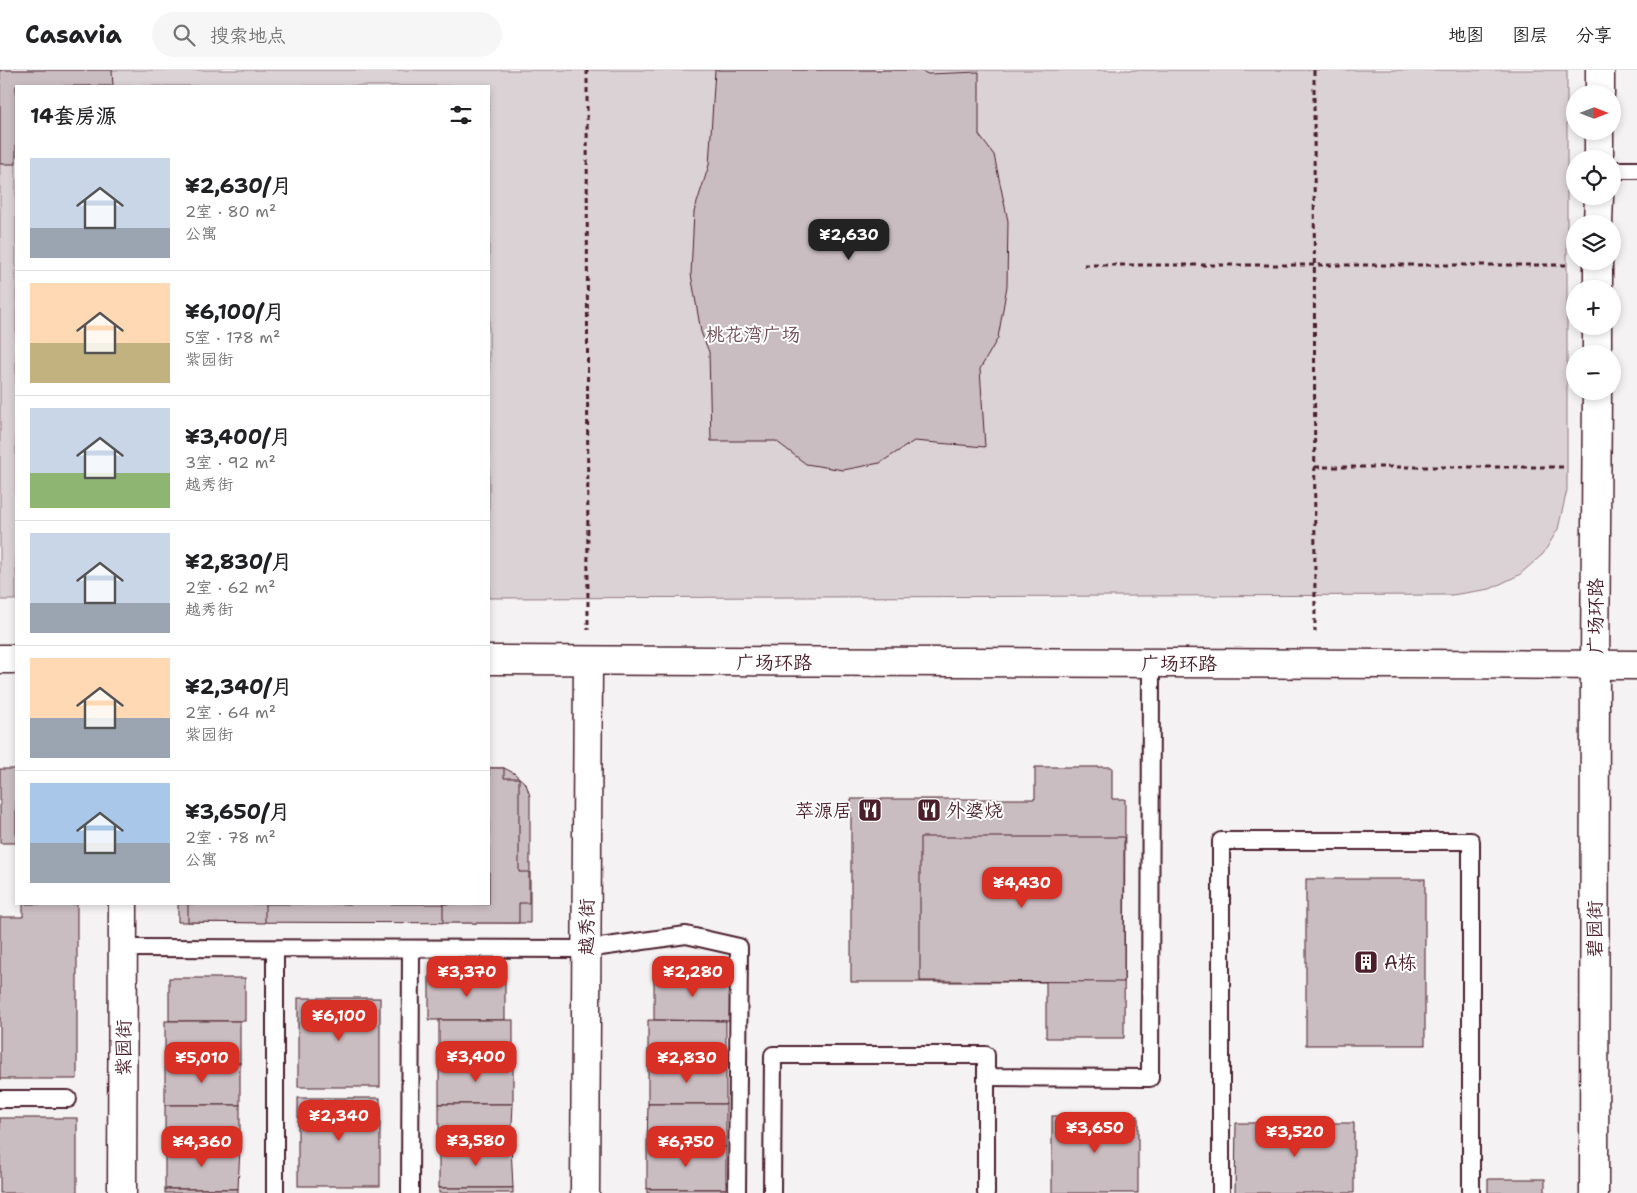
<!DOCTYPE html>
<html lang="zh">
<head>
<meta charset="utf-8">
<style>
	body { margin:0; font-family:"Shantell Sans","LXGW WenKai TC",sans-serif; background:#f6f6f6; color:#202124; height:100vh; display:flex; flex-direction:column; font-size:19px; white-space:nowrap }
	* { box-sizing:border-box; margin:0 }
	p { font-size:16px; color:#757577 }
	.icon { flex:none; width:28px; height:28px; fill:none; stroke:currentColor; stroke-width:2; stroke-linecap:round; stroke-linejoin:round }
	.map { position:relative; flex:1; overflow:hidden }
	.details { position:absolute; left:15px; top:15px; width:475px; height:820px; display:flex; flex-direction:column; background:#fff; border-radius:0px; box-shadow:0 2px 8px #0003 }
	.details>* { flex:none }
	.needle { width:32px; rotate:90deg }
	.fabs { position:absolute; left:1566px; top:15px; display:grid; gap:10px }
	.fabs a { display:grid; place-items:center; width:55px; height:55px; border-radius:50%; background:#fff; box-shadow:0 2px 8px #0003; font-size:25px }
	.price { position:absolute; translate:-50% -42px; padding:0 11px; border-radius:10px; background:#d93025; color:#fff; font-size:16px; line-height:32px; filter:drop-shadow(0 1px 2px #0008) }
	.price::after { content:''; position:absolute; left:50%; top:30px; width:15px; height:11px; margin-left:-8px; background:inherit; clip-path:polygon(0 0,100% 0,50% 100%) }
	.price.selected { background:#222; color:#fff }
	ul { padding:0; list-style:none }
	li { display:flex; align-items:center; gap:15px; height:125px; padding:0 15px }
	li+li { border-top:1px solid #e0e0e0 }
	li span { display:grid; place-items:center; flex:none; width:140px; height:100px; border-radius:0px; color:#555 }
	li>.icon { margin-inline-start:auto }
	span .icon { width:60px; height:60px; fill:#fffc; stroke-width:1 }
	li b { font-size:21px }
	h2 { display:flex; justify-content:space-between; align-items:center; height:60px; padding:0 15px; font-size:21px }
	header { display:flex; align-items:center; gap:30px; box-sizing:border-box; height:70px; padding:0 25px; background:#fff; border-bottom:1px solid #e0e0e0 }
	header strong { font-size:24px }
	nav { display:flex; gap:28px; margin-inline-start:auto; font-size:18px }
	.search { width:350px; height:45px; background:#f6f6f6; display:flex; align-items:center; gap:12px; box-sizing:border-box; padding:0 18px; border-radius:28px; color:#757577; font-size:19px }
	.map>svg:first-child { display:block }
</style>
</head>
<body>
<header>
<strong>Casavia</strong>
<div class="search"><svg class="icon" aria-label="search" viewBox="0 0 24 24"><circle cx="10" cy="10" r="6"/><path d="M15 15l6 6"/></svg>搜索地点</div>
<nav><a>地图</a><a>图层</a><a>分享</a></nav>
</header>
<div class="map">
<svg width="1637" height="1123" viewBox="0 0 1637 1123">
	<rect width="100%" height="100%" fill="#f4f2f2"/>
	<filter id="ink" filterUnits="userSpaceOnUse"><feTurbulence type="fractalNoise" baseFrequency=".02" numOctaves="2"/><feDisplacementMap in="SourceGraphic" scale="10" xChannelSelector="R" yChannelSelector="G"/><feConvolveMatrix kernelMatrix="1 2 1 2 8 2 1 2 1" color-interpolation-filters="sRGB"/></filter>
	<g filter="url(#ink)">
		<polygon fill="#dbd2d5" stroke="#927880" points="0,0 1567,0 1567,420 1558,459 1543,484 1519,505 1490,519 1452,525 489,528 489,16 16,16 16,530 0,530"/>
		<g fill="#cabdc1" stroke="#4a1f2b">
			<polygon points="0,0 112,0 113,16 16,16 16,94 0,94"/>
			<polygon points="715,0 919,0 928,4 979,2 979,65 994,85 1008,151 1007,216 998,268 980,299 985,377 914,371 880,393 843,400 806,394 776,371 711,371 709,282 701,262 691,204 694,142 709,95"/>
			<polygon points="1035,697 1112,697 1112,729 1125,729 1124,968 1046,968 1046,912 851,912 851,729 1035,729"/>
			<polygon points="489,698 504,698 514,703 526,714 530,726 530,853 178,852 178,834 489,834"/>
			<polygon points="489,698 504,698 504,708 519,708 519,802 529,802 529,833 519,833 519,853 443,853 443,834 489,834"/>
			<rect x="0" y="699" width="16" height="74"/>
			<polygon points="920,767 1124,767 1124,912 920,911"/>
			<rect x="1306" y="809" width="119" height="166"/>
			<polygon points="23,834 77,834 77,1009 0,1009 0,847 23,847"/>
			<polygon points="188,834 265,834 265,853 188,852"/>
			<rect x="429" y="906" width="76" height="44"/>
			<polygon points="654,906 731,906 731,951 654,950"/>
			<rect x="169" y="908" width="76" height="43"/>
			<rect x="298" y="928" width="82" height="89"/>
			<rect x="439" y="950" width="74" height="42"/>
			<polygon points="648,950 726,951 726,993 648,993"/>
			<rect x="165" y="951" width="75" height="42"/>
			<rect x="439" y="992" width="74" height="42"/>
			<rect x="165" y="993" width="75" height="42"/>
			<rect x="648" y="993" width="78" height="41"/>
			<rect x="298" y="1028" width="82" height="88"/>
			<polygon points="439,1034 513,1034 511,1076 439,1076"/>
			<polygon points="648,1034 726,1034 726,1077 647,1076"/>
			<rect x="165" y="1035" width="75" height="42"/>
			<rect x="1052" y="1046" width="86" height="77"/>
			<rect x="0" y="1048" width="77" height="75"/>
			<polygon points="1236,1053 1354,1053 1354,1123 1235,1123"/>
			<polygon points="439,1076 511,1076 513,1118 439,1118"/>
			<polygon points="647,1076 726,1077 726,1119 647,1119"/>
			<polygon points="165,1077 240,1077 238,1119 165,1119"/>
			<rect x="1488" y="1109" width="57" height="14"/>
			<rect x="439" y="1118" width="74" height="5"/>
			<rect x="165" y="1119" width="73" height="4"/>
			<rect x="647" y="1119" width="79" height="4"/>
		</g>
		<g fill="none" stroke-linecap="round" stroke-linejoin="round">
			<g stroke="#4a1f2b" stroke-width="20">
				<g id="service">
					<polyline points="1612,100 1637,100"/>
					<polyline points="123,878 586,879 686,865 739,877 737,1123"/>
					<polyline points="986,1007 986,1123"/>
					<polyline points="0,1029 68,1029"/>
					<polyline points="275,1123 275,879"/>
					<polyline points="410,1123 411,879"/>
					<polyline points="772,1123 773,985 986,985 986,1007 1150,1008 1151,593"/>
					<polyline points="1221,1123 1221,771 1471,771 1471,1123"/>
				</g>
			</g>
			<g stroke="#4a1f2b" stroke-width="31">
				<polyline id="minor" points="122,1123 123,834"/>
			</g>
			<g stroke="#4a1f2b" stroke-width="31">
				<g id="tertiary">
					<polyline points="1600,24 1600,0"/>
					<polyline points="1599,89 1599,61"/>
					<polyline points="1598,154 1599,126"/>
					<polyline points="1598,219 1598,191"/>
					<polyline points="1597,284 1597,256"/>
					<polyline points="0,589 16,589"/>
					<polyline points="489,590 1637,595"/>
					<polyline points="585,1123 588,591"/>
					<polyline points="1594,1123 1595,595 1597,321"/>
				</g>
			</g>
			<g stroke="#4a1f2b" stroke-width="3" stroke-dasharray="5 4" stroke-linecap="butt">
				<polyline points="587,0 588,560"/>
				<polyline points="1314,0 1315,562"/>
				<polyline points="1084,195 1567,195"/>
				<polyline points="1315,397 1566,397"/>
			</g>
			<use href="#service" stroke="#fff" stroke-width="16"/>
			<use href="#minor" stroke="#fff" stroke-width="28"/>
			<use href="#tertiary" stroke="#fff" stroke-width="28"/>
		</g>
	</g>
	<defs>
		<g id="restaurant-square" transform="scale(1.25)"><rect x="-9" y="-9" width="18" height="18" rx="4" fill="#4a1f2b" stroke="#fff"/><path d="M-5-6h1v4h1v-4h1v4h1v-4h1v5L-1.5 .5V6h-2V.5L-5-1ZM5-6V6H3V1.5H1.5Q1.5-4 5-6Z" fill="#fff"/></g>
		<g id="building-square" transform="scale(1.25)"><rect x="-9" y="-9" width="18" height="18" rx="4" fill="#4a1f2b" stroke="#fff"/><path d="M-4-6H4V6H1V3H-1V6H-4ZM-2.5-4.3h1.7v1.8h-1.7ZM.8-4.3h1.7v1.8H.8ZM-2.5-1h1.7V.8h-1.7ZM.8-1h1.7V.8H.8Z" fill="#fff"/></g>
	</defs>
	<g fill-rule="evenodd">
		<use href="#restaurant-square" x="870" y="740"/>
		<use href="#restaurant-square" x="929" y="740"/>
		<use href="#building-square" x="1366" y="892"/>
	</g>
	<g text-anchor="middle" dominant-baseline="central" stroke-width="4" stroke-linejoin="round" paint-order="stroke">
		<g font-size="19" fill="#6e4c56" stroke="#fff">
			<text x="753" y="264">桃花湾广场</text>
		</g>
		<g font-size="19" fill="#4a1f2b" stroke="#fff">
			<text transform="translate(1595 546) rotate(-90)">广场环路</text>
			<text x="774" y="592">广场环路</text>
			<text x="1179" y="593">广场环路</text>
			<text transform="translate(586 857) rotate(-90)">越秀街</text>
			<text transform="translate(1594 859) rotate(-90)">碧园街</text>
			<text transform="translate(123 978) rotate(-90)">紫园街</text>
		</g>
		<g font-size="19" fill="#4a1f2b" stroke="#fff" text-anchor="start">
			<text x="852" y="740" text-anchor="end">萃源居</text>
			<text x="946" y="740">外婆烧</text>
			<text x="1384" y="892">A栋</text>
		</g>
	</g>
</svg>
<div class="fabs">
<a><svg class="needle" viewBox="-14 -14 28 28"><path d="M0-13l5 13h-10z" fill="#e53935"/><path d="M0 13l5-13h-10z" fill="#757577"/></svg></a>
<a><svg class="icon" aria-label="locate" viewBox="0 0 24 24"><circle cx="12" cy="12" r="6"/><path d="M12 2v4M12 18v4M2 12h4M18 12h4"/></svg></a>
<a><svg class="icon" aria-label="layers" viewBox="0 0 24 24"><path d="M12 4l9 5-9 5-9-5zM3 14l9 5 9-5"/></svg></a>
<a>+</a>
<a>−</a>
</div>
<b class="price selected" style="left:849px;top:191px">¥2,630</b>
<b class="price" style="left:1022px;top:839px">¥4,430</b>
<b class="price" style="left:467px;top:928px">¥3,370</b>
<b class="price" style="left:693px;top:928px">¥2,280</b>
<b class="price" style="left:339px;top:972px">¥6,100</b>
<b class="price" style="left:476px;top:1013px">¥3,400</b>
<b class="price" style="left:202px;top:1014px">¥5,010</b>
<b class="price" style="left:687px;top:1014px">¥2,830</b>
<b class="price" style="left:339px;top:1072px">¥2,340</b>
<b class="price" style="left:1095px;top:1084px">¥3,650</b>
<b class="price" style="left:1295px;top:1088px">¥3,520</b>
<b class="price" style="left:476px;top:1097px">¥3,580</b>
<b class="price" style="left:202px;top:1098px">¥4,360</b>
<b class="price" style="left:686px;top:1098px">¥6,750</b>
<section class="details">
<h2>14套房源<svg class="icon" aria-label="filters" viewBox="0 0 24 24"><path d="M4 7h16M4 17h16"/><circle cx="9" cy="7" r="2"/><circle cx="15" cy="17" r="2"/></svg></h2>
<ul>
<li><span style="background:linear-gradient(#c9d6e8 70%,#9aa5b1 0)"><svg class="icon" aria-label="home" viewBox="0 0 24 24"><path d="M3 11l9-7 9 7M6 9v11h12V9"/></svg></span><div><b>¥2,630/月</b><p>2室 · 80 m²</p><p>公寓</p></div></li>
<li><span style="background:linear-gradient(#ffd9b3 60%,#c2b280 0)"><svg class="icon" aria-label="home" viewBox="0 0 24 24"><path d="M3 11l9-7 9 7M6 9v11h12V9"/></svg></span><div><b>¥6,100/月</b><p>5室 · 178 m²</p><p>紫园街</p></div></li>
<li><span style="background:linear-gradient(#c9d6e8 65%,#8fb573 0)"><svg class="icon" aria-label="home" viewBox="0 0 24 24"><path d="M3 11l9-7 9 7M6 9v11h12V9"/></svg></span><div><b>¥3,400/月</b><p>3室 · 92 m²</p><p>越秀街</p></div></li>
<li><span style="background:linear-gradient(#c9d6e8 70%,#9aa5b1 0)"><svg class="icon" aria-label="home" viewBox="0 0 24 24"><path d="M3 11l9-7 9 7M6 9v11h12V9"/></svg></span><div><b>¥2,830/月</b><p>2室 · 62 m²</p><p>越秀街</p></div></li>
<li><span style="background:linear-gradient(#ffd9b3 60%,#9aa5b1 0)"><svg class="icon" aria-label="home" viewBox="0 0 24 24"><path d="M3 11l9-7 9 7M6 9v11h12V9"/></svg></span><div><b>¥2,340/月</b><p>2室 · 64 m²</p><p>紫园街</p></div></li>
<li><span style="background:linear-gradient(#a9c7e8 60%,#9aa5b1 0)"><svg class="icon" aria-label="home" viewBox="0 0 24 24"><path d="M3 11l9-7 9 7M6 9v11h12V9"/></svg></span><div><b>¥3,650/月</b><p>2室 · 78 m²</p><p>公寓</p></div></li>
</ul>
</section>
</div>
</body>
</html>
